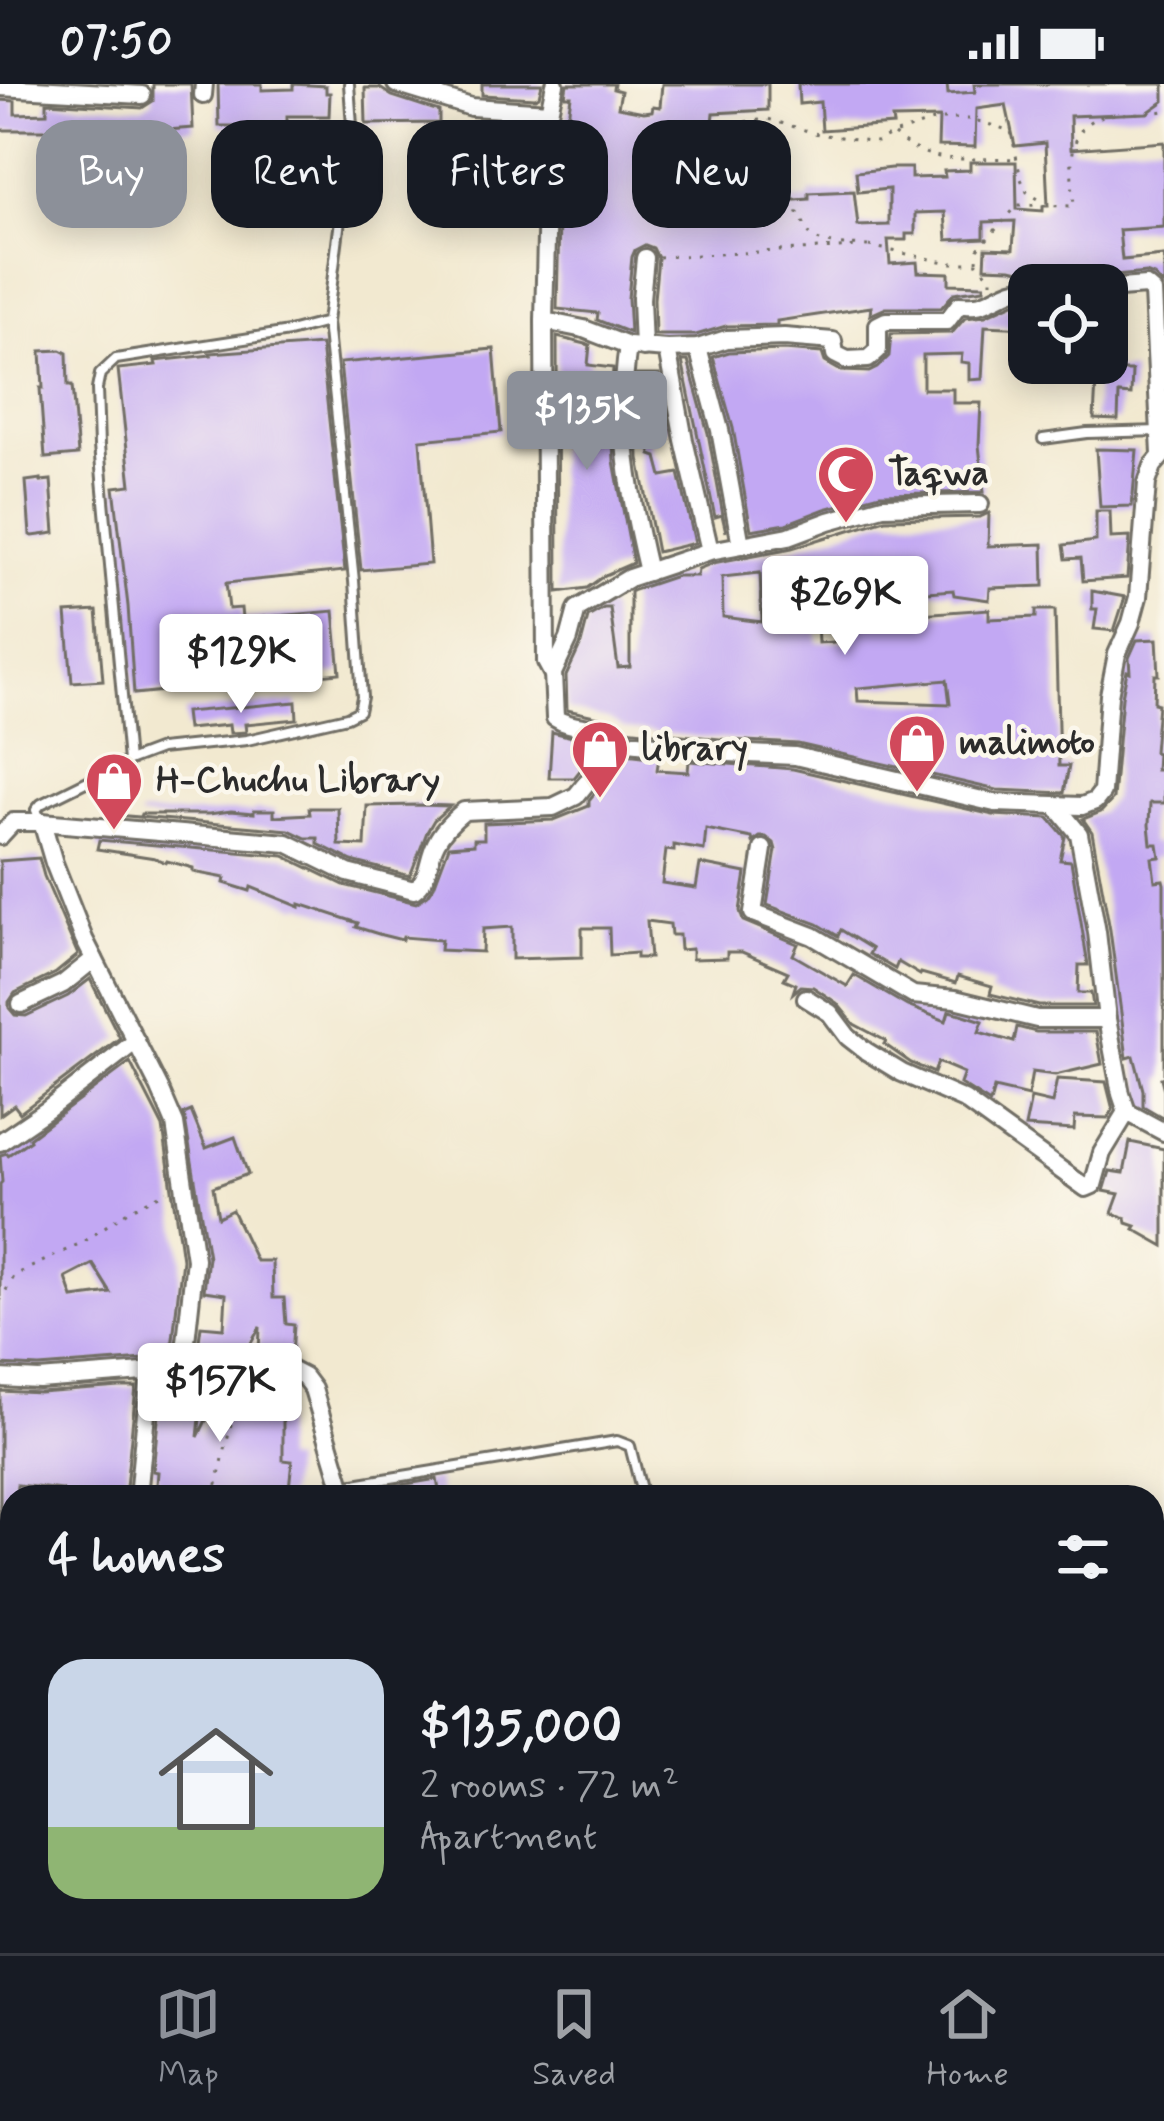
<!DOCTYPE html>
<html lang="en">
<head>
<meta charset="utf-8">
<style>
	body { margin:0; font-family:Mynerve,sans-serif; background:#242831; color:#f1f3f6; height:100vh; display:flex; flex-direction:column; font-size:45px; white-space:nowrap }
	* { box-sizing:border-box; margin:0 }
	p { font-size:39px; color:#9ea1a6 }
	.icon { flex:none; width:66px; height:66px; fill:none; stroke:currentColor; stroke-width:2; stroke-linecap:round; stroke-linejoin:round }
	.map { position:relative; flex:1; overflow:hidden }
	.drawer { position:absolute; left:0px; top:1401px; width:1164px; height:468px; display:flex; flex-direction:column; background:#171b24; border-radius:36px 36px 0 0; box-shadow:0 6px 30px #0003 }
	.drawer>* { flex:none }
	.guide { position:absolute; left:36px; top:36px; width:1092px; height:108px; display:flex; gap:24px }
	.buttons { position:absolute; left:1008px; top:180px; display:grid; gap:24px }
	.buttons a { display:grid; place-items:center; width:120px; height:120px; border-radius:24px; background:#171b24; box-shadow:0 6px 30px #0003; font-size:60px }
	.price { position:absolute; translate:-50% -102px; padding:0 27px; border-radius:12px; background:#fff; color:#222; font-size:39px; line-height:78px; filter:drop-shadow(0 3px 6px #0008) }
	.price::after { content:''; position:absolute; left:50%; top:72px; width:36px; height:27px; margin-left:-18px; background:inherit; clip-path:polygon(0 0,100% 0,50% 100%) }
	.price.current { background:#8c9099; color:#fff }
	ul { padding:0; list-style:none }
	li { display:flex; align-items:center; gap:36px; height:300px; padding:0 48px }
	li+li { border-top:3px solid #363941 }
	li span { display:grid; place-items:center; flex:none; width:336px; height:240px; border-radius:36px; color:#555 }
	li>.icon { margin-inline-start:auto }
	span .icon { width:144px; height:144px; fill:#fffc; stroke-width:1 }
	li b { font-size:51px }
	h2 { display:flex; justify-content:space-between; align-items:center; height:144px; padding:0 48px; font-size:51px }
	.tag { padding:0 42px; border-radius:36px; background:#171b24; box-shadow:0 6px 30px #0003; font-size:42px; line-height:108px }
	.tag.current { background:#8c9099; color:#fff }
	.status { display:flex; justify-content:space-between; align-items:center; height:84px; padding:0 60px; background:#171b24; direction:ltr }
	.status svg { height:33px; fill:currentColor }
	.tab-bar { display:flex; justify-content:space-around; align-items:center; height:168px; border-top:3px solid #363941; background:#171b24; font-size:33px; color:#9ea1a6 }
	.tab-bar a { display:grid; justify-items:center; gap:6px }
	.tab-bar .current { color:#8c9099 }
	.map>svg:first-child { display:block }
</style>
</head>
<body>
<div class="status"><b>07:50</b><svg viewBox="0 0 49 12"><path d="M0 12V9h3v3zM5 12V6h3v6zM10 12V3h3v9zM15 12V0h3v12zM26 1h20v11H26zM47 4h2v5h-2z"/></svg></div>
<div class="map">
<svg width="1164" height="1869" viewBox="0 0 1164 1869">
	<rect width="100%" height="100%" fill="#fbf7ec"/>
	<filter id="ink" filterUnits="userSpaceOnUse"><feTurbulence type="fractalNoise" baseFrequency=".00833" numOctaves="2"/><feDisplacementMap in="SourceGraphic" scale="24" xChannelSelector="R" yChannelSelector="G"/><feConvolveMatrix kernelMatrix="1 2 1 2 8 2 1 2 1" color-interpolation-filters="sRGB"/></filter>
	<filter id="wash" filterUnits="userSpaceOnUse"><feTurbulence type="fractalNoise" baseFrequency=".004" numOctaves="4" result="noise"/><feDisplacementMap in="SourceGraphic" scale="48" xChannelSelector="R" yChannelSelector="G"/><feGaussianBlur stdDeviation="2.7" result="paint"/><feColorMatrix in="noise" values="0 0 0 0 0 0 0 0 0 0 0 0 0 0 0 0 0 1.4 0 .05"/><feComposite in="paint" operator="in"/></filter>
	<g filter="url(#wash)">
		<rect width="100%" height="100%" fill="#f2e9d0"/>
		<g id="blocks">
			<g fill="#c2a8f3" fill-rule="evenodd">
				<polygon points="153,0 191,0 193,44 167,46 0,46 0,16 15,17 15,30 47,29 47,18 142,24 153,17"/>
				<polygon points="218,0 262,0 262,6 293,5 293,0 326,2 326,9 330,9 329,32 287,32 287,42 219,42"/>
				<polygon points="482,0 542,0 539,12 535,14 482,11"/>
				<polygon points="567,0 614,0 613,5 621,7 618,23 644,28 652,27 653,22 660,23 662,0 768,0 768,26 714,29 711,57 696,56 694,85 729,90 731,86 754,85 755,119 809,115 809,109 854,107 858,142 889,141 889,105 858,108 856,88 891,84 911,84 911,94 945,93 944,87 970,86 970,78 1016,78 1017,125 1043,127 1043,122 1048,122 1045,59 1015,62 1006,21 976,25 975,63 938,62 939,34 892,35 893,41 822,46 820,18 799,20 798,0 947,0 948,10 975,8 974,0 1164,0 1164,17 1147,29 1070,32 1071,65 1164,58 1164,143 1119,146 1122,176 1164,172 1164,202 1154,192 1146,189 1105,193 1095,201 1064,201 1062,186 1036,186 1019,191 1019,186 1011,184 985,183 986,164 1013,165 1015,137 984,138 984,154 947,156 945,128 915,129 915,150 906,150 906,156 888,156 890,180 917,178 918,188 949,189 949,200 984,201 984,205 954,209 941,224 886,224 870,231 871,223 777,237 777,241 726,242 696,251 655,251 654,215 658,174 653,164 645,161 635,166 632,173 628,214 630,249 597,236 598,229 557,225 561,46 566,46 571,12 565,12"/>
				<polygon points="365,4 380,4 392,12 439,27 439,39 366,40"/>
				<polygon points="1029,216 1029,244 985,242 982,295 969,296 969,279 961,278 962,270 923,271 923,305 953,305 953,319 981,319 979,361 984,408 880,410 825,425 786,440 751,446 733,344 713,273 729,268 784,266 822,269 825,278 841,287 869,288 877,284 889,272 891,250 952,249 965,234 985,232 1014,219"/>
				<polygon points="557,253 590,261 588,281 613,284 611,320 614,377 633,479 605,491 587,504 558,508"/>
				<polygon points="321,261 345,487 226,499 229,525 241,524 242,535 334,527 340,589 134,610 128,522 114,403 131,401 118,285 156,281 155,277 211,271 210,269"/>
				<polygon points="494,265 501,348 420,356 430,480 361,486 340,279"/>
				<polygon points="61,266 67,269 68,302 72,302 78,371 45,374 40,304 43,304 41,267"/>
				<polygon points="682,277 688,277 708,349 726,448 722,431 715,433"/>
				<polygon points="1097,279 1115,279 1115,287 1132,287 1131,311 1119,310 1118,336 1094,335"/>
				<polygon points="637,291 659,291 669,344 649,347 651,371 657,373 662,392 679,389 695,459 657,468 639,374"/>
				<polygon points="1096,365 1137,366 1132,422 1100,423"/>
				<polygon points="41,395 41,397 51,396 55,449 33,452 30,451 26,397"/>
				<polygon points="1096,427 1110,427 1111,454 1130,453 1127,494 1083,497 1081,474 1066,475 1064,461 1096,457"/>
				<path d="M 989,429 L 988,462 L 1043,460 L 1044,502 L 990,504 L 989,516 L 954,511 L 953,506 L 927,508 L 924,503 L 916,502 L 917,499 L 875,497 L 876,510 L 848,512 L 846,489 L 815,493 L 818,559 L 851,557 L 850,535 L 989,525 L 989,535 L 1036,533 L 1036,526 L 1055,526 L 1059,682 L 1069,682 L 1064,709 L 997,706 L 798,660 L 729,656 L 625,645 L 608,635 L 567,626 L 566,592 L 581,560 L 588,533 L 604,524 L 610,524 L 618,584 L 630,583 L 630,508 L 634,506 L 676,492 L 697,492 L 698,485 L 713,479 L 792,464 L 885,435 L 980,433 ZM 760,489 L 762,538 L 723,533 L 722,493 ZM 947,596 L 950,620 L 858,617 L 857,604 Z"/>
				<polygon points="1092,507 1125,513 1114,547 1094,545 1097,525 1092,525"/>
				<polygon points="97,527 103,596 72,598 66,529"/>
				<polygon points="1157,555 1159,591 1155,591 1154,619 1158,620 1154,668 1157,669 1156,686 1164,686 1164,719 1150,719 1149,741 1151,760 1158,760 1160,773 1152,774 1155,797 1163,796 1164,800 1164,993 1161,994 1164,1006 1164,1034 1143,1022 1143,1006 1134,972 1127,974 1110,846 1092,748 1083,735 1101,728 1113,715 1122,613 1127,587 1130,588 1129,574 1137,556"/>
				<polygon points="296,618 297,635 245,640 246,648 230,649 229,641 187,645 185,628"/>
				<polygon points="552,648 601,660 574,694 549,694"/>
				<polygon points="626,670 659,674 657,686 688,688 689,677 793,685 993,731 1049,734 1065,753 1060,776 1071,777 1088,881 1079,881 1078,909 1091,909 1093,922 1039,922 990,910 992,902 958,892 956,899 921,889 920,891 898,878 895,885 869,870 872,865 841,846 838,852 818,840 767,821 776,766 774,759 766,753 760,753 753,758 752,754 706,745 704,766 674,761 674,767 666,766 662,799 696,804 700,780 746,789 740,827 743,837 798,860 793,871 847,902 854,891 907,922 946,937 949,927 961,930 983,937 979,948 1014,958 1017,943 1036,948 1096,948 1102,980 1055,991 1032,988 1028,1012 994,1004 990,1019 960,1000 964,989 938,978 934,989 911,979 884,960 886,957 854,940 837,919 813,903 801,902 793,909 796,900 784,895 788,888 742,868 727,868 727,874 692,875 692,865 680,866 679,851 671,851 670,840 647,837 650,874 636,874 636,869 610,871 609,844 582,844 582,873 512,875 512,843 483,845 482,868 440,866 441,856 403,853 402,856 382,851 356,843 358,839 300,820 300,823 251,803 250,807 224,799 225,794 193,788 193,784 167,777 166,779 155,774 97,765 99,756 284,772 344,801 416,819 428,811 434,802 449,762 474,760 474,755 484,755 484,739 554,736 589,722 589,716"/>
				<polygon points="418,721 450,722 434,736 427,748 410,792 352,777 318,760 318,754 306,754 289,746 115,731 140,733 141,730 209,730 231,727 254,729 254,726 274,726 274,732 310,730 309,724 338,724 339,761 365,762 367,722"/>
				<polygon points="39,774 44,792 78,871 56,889 15,909 9,918 9,924 15,931 26,932 68,912 90,895 120,954 20,1029 14,1021 0,1031 0,777"/>
				<path d="M 130,978 L 163,1043 L 182,1175 L 171,1273 L 39,1283 L 0,1281 L 0,1100 L 2,1098 L 0,1071 L 7,1069 L 8,1071 L 30,1056 L 29,1054 ZM 93,1180 L 111,1209 L 73,1214 L 66,1194 Z"/>
				<polygon points="1057,995 1106,998 1113,1026 1108,1034 1075,1033 1074,1046 1025,1043 1031,1014 1052,1019"/>
				<polygon points="191,1027 206,1064 235,1053 248,1090 213,1103 218,1133 232,1126 256,1177 272,1177 273,1214 284,1214 286,1240 294,1241 292,1272 283,1269 259,1270 260,1243 245,1270 197,1272 201,1242 224,1244 226,1210 204,1207 208,1173 184,1030"/>
				<polygon points="1130,1058 1164,1065 1164,1162 1134,1145 1136,1142 1127,1139 1126,1134 1112,1129 1119,1110 1104,1107 1110,1087 1124,1089"/>
				<polygon points="268,1295 274,1297 274,1324 283,1324 283,1376 292,1377 288,1413 156,1413 158,1388 153,1387 161,1305 167,1306 167,1299 204,1297 198,1353 218,1311 257,1317 258,1296"/>
				<polygon points="120,1303 136,1303 125,1413 61,1413 62,1406 17,1401 16,1413 12,1413 12,1453 0,1452 0,1307 40,1309"/>
				<polygon points="437,1395 440,1412 366,1413 365,1407"/>
				<polygon points="0,1480 12,1481 12,1741 0,1740"/>
				<polygon points="0,1840 12,1841 12,1857 157,1857 154,1869 0,1869"/>
			</g>
		</g>
	</g>
	<g filter="url(#ink)">
		<use href="#blocks" fill-opacity="0" stroke="#716e65" stroke-width="3"/>
		<g fill="none" stroke-linecap="round" stroke-linejoin="round">
			<g stroke="#716e65" stroke-width="14">
				<g id="service">
					<polyline points="1043,355 1087,349 1161,347"/>
					<polyline points="128,677 99,362 97,305 100,290 116,275 289,248 327,238 352,42 349,0"/>
					<polyline points="41,737 36,726 41,720 128,677 160,665 247,656 347,633 359,627 362,613 354,497 327,238"/>
					<polyline points="346,1413 342,1402 617,1357 630,1362 643,1413"/>
					<polyline points="1152,1710 1164,1708"/>
					<polyline points="1152,1827 1164,1826"/>
					<polyline points="1122,1857 1122,1869"/>
					<polyline points="424,1869 424,1857"/>
				</g>
			</g>
			<g stroke="#716e65" stroke-width="22">
				<g id="minor">
					<polyline points="396,0 471,23 549,28"/>
					<path d="M 555,0 L 549,28 L 544,237 L 584,245 L 628,262 L 667,265 L 698,264 L 727,255 L 784,253 L 833,257 L 835,270 L 847,276 L 868,275 L 878,266 L 878,241 L 886,237 L 947,237 L 959,221 C 966,221 974,222 981,220 C 998,215 1009,203 1029,203"/>
					<polyline points="0,3 142,11"/>
					<polyline points="203,11 204,0"/>
					<polyline points="1107,205 1146,202 1153,208 1161,370"/>
					<polyline points="544,237 546,578 552,589"/>
					<path d="M 628,262 C 616,340 630,412 648,488"/>
					<polyline points="643,264 641,215 645,174"/>
					<polyline points="698,264 720,346 741,461"/>
					<polyline points="667,265 684,356 710,467"/>
					<path d="M 620,657 C 601,639 574,647 555,634 L 553,589 L 569,555 L 577,525 L 629,494 L 710,467 L 789,452 L 829,437 L 883,422 L 980,420"/>
					<polyline points="1057,723 1079,750 1097,848 1107,935 1121,1010 1127,1028 1164,1048"/>
					<path d="M 42,738 L 287,759 L 348,789 L 414,806 C 430,795 427,776 436,759 C 442,746 453,736 464,727 L 553,723 L 576,712 L 620,657 L 728,669 L 795,672 L 995,719 L 1082,722 L 1095,717 L 1102,708 L 1109,611 L 1117,570 L 1131,539 L 1138,513 L 1147,399 L 1153,382 L 1164,369"/>
					<polyline points="0,752 13,738 42,738 54,779 84,855 160,1005 175,1040 195,1175 183,1285"/>
					<polyline points="763,765 753,829 813,852 913,911 955,915 1037,935 1107,935"/>
					<polyline points="806,914 830,929 848,953 866,967 902,989 964,1016 1086,1104 1093,1101 1102,1069 1127,1028"/>
					<polyline points="21,920 63,900 94,875"/>
					<polyline points="0,1058 47,1026 136,957"/>
					<polyline points="0,1294 39,1296 183,1285 283,1282 304,1293 313,1305 342,1402"/>
					<polyline points="138,1413 150,1288"/>
				</g>
			</g>
			<g stroke="#716e65" stroke-width="3" stroke-dasharray="3 9" stroke-linecap="butt">
				<path d="M 894,51 C 935,85 967,72 1016,75"/>
				<path d="M 868,162 C 852,160 817,164 808,148 C 804,142 803,135 798,129 L 788,127 L 730,128 L 728,107 L 713,83 L 719,60 L 733,39 L 768,35 L 818,50 L 877,58 L 893,50 L 939,35 L 971,35 L 1011,47 L 1021,95 L 1027,108 L 1046,120"/>
				<polyline points="869,162 950,179 977,179 991,193 991,198"/>
				<polyline points="659,173 859,163"/>
				<path d="M 977,177 L 978,165 L 1018,121 L 1074,122 C 1072,94 1064,47 1097,34 C 1116,27 1143,31 1164,27"/>
				<polyline points="0,1217 15,1191 85,1157 126,1128 167,1107"/>
				<polyline points="214,1413 240,1302"/>
			</g>
			<use href="#service" stroke="#fff" stroke-width="8"/>
			<use href="#minor" stroke="#fff" stroke-width="16"/>
		</g>
	</g>
	<defs>
		<g id="mosque-pin" transform="scale(3)"><path d="M0 17L-7.5 6A9.5 9.5 0 1 1 7.5 6Z" fill="#d1495b" stroke="#fbf7ec"/><path d="M3.5-4.9A6 6 0 1 0 3.5 4.9A5 5 0 1 1 3.5-4.9Z" fill="#fff"/></g>
		<g id="shop-pin" transform="scale(3)"><path d="M0 17L-7.5 6A9.5 9.5 0 1 1 7.5 6Z" fill="#d1495b" stroke="#fbf7ec"/><path d="M-5-2.5h2.3a2.7 3.5 0 0 1 5.4 0H5L5.5 6h-11ZM-1.5-2.5h3a1.5 2.3 0 0 0-3 0Z" fill="#fff"/></g>
	</defs>
	<g fill-rule="evenodd">
		<use href="#mosque-pin" x="846" y="390"/>
		<use href="#shop-pin" x="917" y="659"/>
		<use href="#shop-pin" x="600" y="665"/>
		<use href="#shop-pin" x="114" y="697"/>
	</g>
	<g text-anchor="middle" dominant-baseline="central" stroke-width="9" stroke-linejoin="round" paint-order="stroke">
		<g font-size="36" font-weight="bold" fill="#2b2b2b" stroke="#fbf7ec" text-anchor="start">
			<text x="888" y="390">Taqwa</text>
			<text x="959" y="659">malimoto</text>
			<text x="642" y="665">library</text>
			<text x="156" y="697">H-Chuchu Library</text>
		</g>
	</g>
</svg>
<div class="buttons">
<a><svg class="icon" aria-label="locate" viewBox="0 0 24 24"><circle cx="12" cy="12" r="6"/><path d="M12 2v4M12 18v4M2 12h4M18 12h4"/></svg></a>
</div>
<b class="price current" style="left:587px;top:389px">$135K</b>
<b class="price" style="left:845px;top:574px">$269K</b>
<b class="price" style="left:241px;top:632px">$129K</b>
<b class="price" style="left:220px;top:1361px">$157K</b>
<div class="guide">
<a class="tag current">Buy</a>
<a class="tag">Rent</a>
<a class="tag">Filters</a>
<a class="tag">New</a>
</div>
<section class="drawer">
<h2>4 homes<svg class="icon" aria-label="filters" viewBox="0 0 24 24"><path d="M4 7h16M4 17h16"/><circle cx="9" cy="7" r="2"/><circle cx="15" cy="17" r="2"/></svg></h2>
<ul>
<li><span style="background:linear-gradient(#c9d6e8 70%,#8fb573 0)"><svg class="icon" aria-label="home" viewBox="0 0 24 24"><path d="M3 11l9-7 9 7M6 9v11h12V9"/></svg></span><div><b>$135,000</b><p>2 rooms · 72 m²</p><p>Apartment</p></div></li>
</ul>
</section>
</div>
<nav class="tab-bar">
<a class="current"><svg class="icon" aria-label="map" viewBox="0 0 24 24"><path d="M3 6l6-2 6 2 6-2v14l-6 2-6-2-6 2zM9 4v14M15 6v14"/></svg>Map</a>
<a><svg class="icon" aria-label="saved" viewBox="0 0 24 24"><path d="M7 4h10v16l-5-4-5 4z"/></svg>Saved</a>
<a><svg class="icon" aria-label="home" viewBox="0 0 24 24"><path d="M3 11l9-7 9 7M6 9v11h12V9"/></svg>Home</a>
</nav>
</body>
</html>
